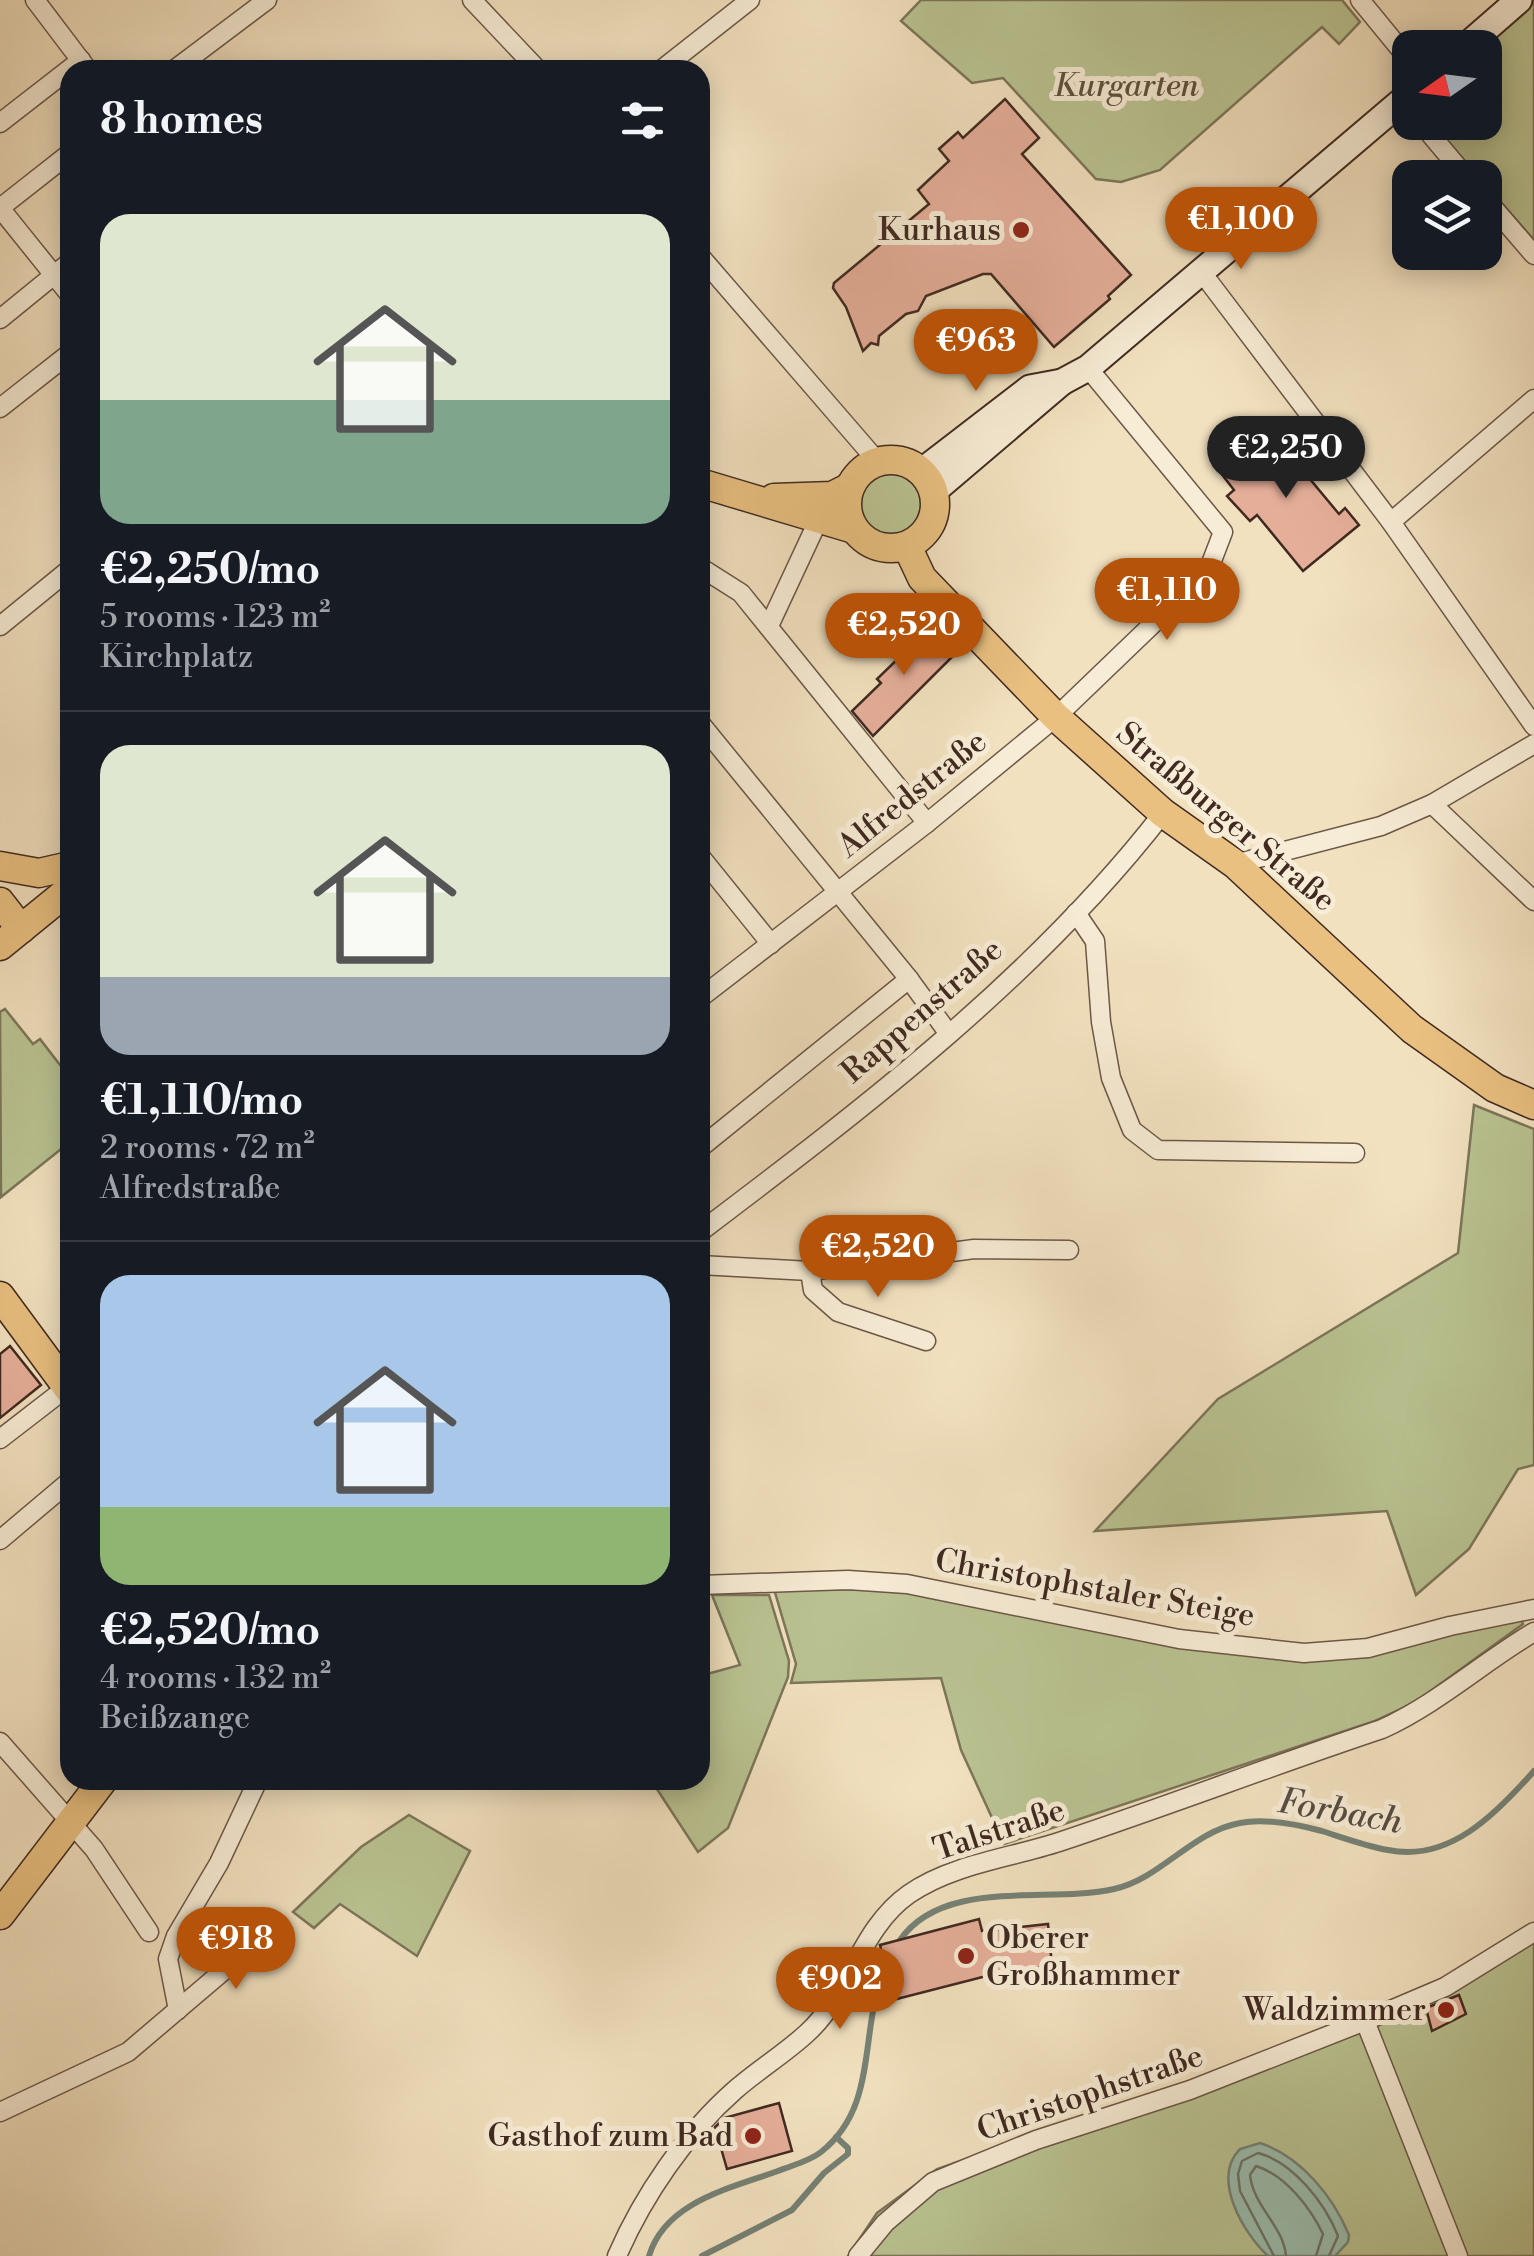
<!DOCTYPE html>
<html lang="en">
<head>
<meta charset="utf-8">
<style>
	body { margin:0; font-family:"Libre Bodoni",serif; background:#242831; color:#f1f3f6; height:100vh; display:flex; flex-direction:column; font-size:38px; white-space:nowrap }
	* { box-sizing:border-box; margin:0 }
	p { font-size:32px; color:#9ea1a6 }
	.icon { flex:none; width:55px; height:55px; fill:none; stroke:currentColor; stroke-width:2; stroke-linecap:round; stroke-linejoin:round }
	.map { position:relative; flex:1; overflow:hidden }
	.panel { position:absolute; left:60px; top:60px; width:650px; height:1730px; display:flex; flex-direction:column; background:#171b24; border-radius:30px; box-shadow:0 5px 25px #0003 }
	.panel>* { flex:none }
	.needle { width:65px; rotate:256deg }
	.buttons { position:absolute; left:1392px; top:30px; display:grid; gap:20px }
	.buttons a { display:grid; place-items:center; width:110px; height:110px; border-radius:20px; background:#171b24; box-shadow:0 5px 25px #0003; font-size:50px }
	.price { position:absolute; translate:-50% -85px; padding:0 22px; border-radius:35px; background:#b45309; color:#fff; font-size:32px; line-height:65px; filter:drop-shadow(0 2px 5px #0008) }
	.price::after { content:''; position:absolute; left:50%; top:60px; width:30px; height:22px; margin-left:-15px; background:inherit; clip-path:polygon(0 0,100% 0,50% 100%) }
	.price.on { background:#222; color:#fff }
	ul { padding:0; list-style:none }
	li { display:grid; align-content:center; gap:20px; height:530px; padding:0 40px }
	li+li { border-top:2px solid #363941 }
	li span { display:grid; place-items:center; height:310px; border-radius:30px; color:#555 }
	li>.icon { margin-inline-start:auto }
	span .icon { width:180px; height:180px; fill:#fffc; stroke-width:1 }
	li b { font-size:42px }
	h2 { display:flex; justify-content:space-between; align-items:center; height:120px; padding:0 40px; font-size:42px }
	.map>svg:first-child { display:block }
</style>
</head>
<body>
<div class="map">
<svg width="1534" height="2256" viewBox="0 0 1534 2256">
	<rect width="100%" height="100%" fill="#f2e1bf"/>
	<filter id="stains"><feTurbulence type="fractalNoise" baseFrequency=".002" numOctaves="4"/><feColorMatrix values="0 0 0 0 .2 0 0 0 0 .09 0 0 0 0 .02 0 0 0 .5 -.17"/></filter>
	<radialGradient id="worn" r=".72"><stop offset=".6" stop-color="#630" stop-opacity="0"/><stop offset="1" stop-color="#630" stop-opacity=".3"/></radialGradient>
	<g fill="#bac392" stroke="#7c765a" stroke-width="2.5">
		<polygon points="921,0 1342,0 1360,22 1339,44 1322,27 1160,170 1121,182 1096,179 1003,78 972,83 901,21"/>
		<polygon points="1530,0 1534,0 1534,240 1485,184 1485,178 1479,177 1431,123 1485,122 1485,48 1478,47"/>
		<circle cx="890" cy="504" r="31"/>
		<polygon points="5,1009 33,1044 40,1039 70,1078 70,1142 1,1197 0,1012"/>
		<polygon points="1474,1105 1534,1129 1534,1465 1518,1469 1469,1549 1416,1595 1387,1511 1095,1531 1218,1399 1458,1253"/>
		<polygon points="774,1589 919,1590 1301,1661 1520,1615 1523,1624 1414,1703 1375,1721 1004,1844 961,1750 941,1678 791,1683 796,1664"/>
		<polygon points="712,1595 769,1595 789,1661 788,1677 728,1828 698,1852 651,1780 700,1780 700,1676 740,1665"/>
		<polygon points="409,1815 470,1851 417,1956 340,1904 314,1928 293,1912 361,1847"/>
		<polygon points="1534,1926 1534,2256 848,2256 877,2213 937,2169 1334,2031 1470,1969"/>
	</g>
	<path fill="#9bbeaf" stroke="#768276" stroke-width="2.5" d="M 1260,2143 C 1300,2156 1333,2196 1349,2235 L 1348,2242 L 1335,2256 L 1268,2256 C 1243,2233 1211,2178 1240,2149 Z"/>
	<g fill="none" stroke-linecap="round" stroke-linejoin="round">
		<g stroke="#6d7468" stroke-width="2.5">
			<path d="M 1274,2256 L 1240,2191 L 1238,2174 L 1242,2161 L 1258,2153 C 1293,2162 1325,2203 1338,2236 L 1329,2256"/>
			<path d="M 1286,2256 C 1284,2227 1253,2206 1250,2175 L 1256,2166 C 1285,2175 1310,2207 1323,2234 L 1316,2256"/>
		</g>
		<g stroke="#768276" stroke-width="6">
			<path d="M 900,1940 C 944,1877 1048,1904 1114,1889 C 1162,1878 1191,1832 1240,1823 C 1264,1818 1299,1825 1322,1831 C 1344,1838 1366,1846 1388,1850 C 1449,1863 1497,1813 1534,1771"/>
			<path d="M 649,2256 C 666,2199 737,2187 786,2168 C 797,2164 811,2160 821,2152 C 880,2105 858,2031 885,1969"/>
			<polyline points="702,2256 792,2210 824,2173 848,2154 848,2148 836,2137"/>
		</g>
	</g>
	<g fill="#e5ae99" stroke="#3f2921" stroke-width="2.5">
		<polygon points="1005,99 1039,138 1022,154 1131,275 1108,296 1110,299 1054,347 991,274 983,274 926,296 918,311 906,314 879,336 878,345 871,343 863,351 846,307 833,288 834,283 929,204 918,190 949,161 939,149 958,132 963,138"/>
		<polygon points="1270,431 1339,514 1345,508 1359,525 1303,571 1257,515 1250,521 1227,496 1234,490 1220,472 1236,459 1234,457"/>
		<polygon points="926,623 956,653 873,736 852,711 881,683 877,679 906,651 902,647"/>
		<polygon points="10,1346 41,1385 0,1418 0,1354"/>
		<polygon points="979,1919 982,1931 1048,1924 1052,1966 1002,1972 893,2000 880,1945"/>
		<polygon points="1459,1995 1466,2014 1432,2031 1426,2008"/>
		<polygon points="779,2103 792,2151 727,2169 715,2127 724,2118"/>
	</g>
	<g fill="none" stroke-linecap="round" stroke-linejoin="round">
		<g stroke="#6c5748" stroke-width="21">
			<g id="minor">
				<polyline points="35,0 88,70"/>
				<polyline points="472,0 538,70"/>
				<polyline points="1360,0 1410,61"/>
				<polyline points="174,70 267,0"/>
				<polyline points="661,70 750,0"/>
				<polyline points="1420,122 1467,178"/>
				<polyline points="0,123 81,60"/>
				<polyline points="1485,198 1534,255"/>
				<polyline points="0,208 70,295"/>
				<polyline points="0,208 70,153"/>
				<polyline points="700,256 878,462"/>
				<polyline points="1200,270 1391,522 1534,726"/>
				<polyline points="0,319 70,262"/>
				<polyline points="0,408 70,353"/>
				<polyline points="1391,522 1534,399"/>
				<polyline points="700,567 741,593 927,823"/>
				<polyline points="0,626 70,569"/>
				<polyline points="769,626 818,521"/>
				<polyline points="700,723 909,979 949,1034"/>
				<polyline points="1432,804 1534,901"/>
				<polyline points="700,856 771,944"/>
				<polyline points="1235,864 1381,826 1432,804 1534,744"/>
				<polyline points="1076,913 1095,941 1101,1022 1111,1078 1132,1130 1158,1150 1355,1153"/>
				<polyline points="700,998 927,823 1056,717 1208,571 1223,532 1088,368"/>
				<polyline points="700,1148 909,979"/>
				<path d="M 700,1232 C 864,1108 1036,977 1163,813"/>
				<polyline points="700,1265 810,1271 974,1249 1069,1250"/>
				<polyline points="810,1271 813,1290 838,1312 926,1341"/>
				<polyline points="0,1439 70,1385"/>
				<polyline points="0,1540 70,1481"/>
				<polyline points="700,1585 848,1580 907,1584 1179,1639 1304,1653 1368,1648 1450,1626 1534,1609"/>
				<polyline points="0,1742 94,1849 149,1932"/>
				<polyline points="178,2010 168,1959 176,1936 219,1863 258,1780"/>
				<polyline points="1365,2021 1458,2256"/>
				<polyline points="0,2112 128,2052 262,1938"/>
				<path d="M 617,2256 C 643,2196 686,2133 735,2090 C 758,2070 784,2054 806,2034 C 850,1995 859,1929 909,1894 C 953,1864 1010,1858 1059,1842 C 1167,1806 1274,1765 1382,1729 C 1437,1704 1482,1663 1534,1632"/>
				<polyline points="858,2256 885,2223 933,2182 1036,2140 1190,2090 1365,2021 1445,1987 1534,1932"/>
			</g>
		</g>
		<g stroke="#3f2921" stroke-width="29">
			<g id="secondary">
				<polyline points="1464,48 1519,0"/>
				<polyline points="921,472 1030,388 1062,382 1088,368 1410,94"/>
				<polyline points="934,491 1062,382"/>
			</g>
		</g>
		<g stroke="#3f2921" stroke-width="31">
			<g id="primary">
				<circle cx="891" cy="504" r="44"/>
				<polyline points="700,483 854,529"/>
				<polyline points="774,498 832,496 850,487"/>
				<polyline points="907,546 922,578 1056,717 1163,813 1235,864 1412,1029 1495,1088 1534,1105"/>
				<polyline points="0,866 39,873 70,866"/>
				<polyline points="0,902 21,929"/>
				<polyline points="0,946 70,889"/>
				<polyline points="0,1296 70,1391"/>
				<polyline points="0,1915 103,1780"/>
			</g>
		</g>
		<use href="#minor" stroke="#f7ecd5" stroke-width="18"/>
		<use href="#secondary" stroke="#f7ecd5" stroke-width="25"/>
		<use href="#primary" stroke="#e9c080" stroke-width="28"/>
	</g>
	<g fill="#8f2418" stroke="#f7ecd5" stroke-width="4">
		<circle cx="1021" cy="230" r="10"/>
		<circle cx="966" cy="1956" r="10"/>
		<circle cx="1446" cy="2010" r="10"/>
		<circle cx="753" cy="2136" r="10"/>
	</g>
	<g text-anchor="middle" dominant-baseline="central" stroke-width="10" stroke-linejoin="round" paint-order="stroke">
		<g font-size="32" font-style="italic" fill="#5e503d" stroke="#f7ecd5">
			<text x="1126" y="86">Kurgarten</text>
		</g>
		<g font-size="32" fill="#3f2921" stroke="#f7ecd5" text-anchor="end">
			<text x="1001" y="230">Kurhaus</text>
			<text x="986" y="1938" text-anchor="start">Oberer<tspan x="986" dy="37">Großhammer</tspan></text>
			<text x="1426" y="2010">Waldzimmer</text>
			<text x="733" y="2136">Gasthof zum Bad</text>
		</g>
		<g font-size="32" fill="#3f2921" stroke="#f7ecd5">
			<text transform="translate(912 794) rotate(-39)">Alfredstraße</text>
			<text transform="translate(1226 817) rotate(40)">Straßburger Straße</text>
			<text transform="translate(922 1011) rotate(-41)">Rappenstraße</text>
			<text transform="translate(1095 1588) rotate(10)">Christophstaler Steige</text>
			<text transform="translate(999 1830) rotate(-18)">Talstraße</text>
			<text transform="translate(1090 2093) rotate(-19)">Christophstraße</text>
		</g>
		<g font-size="35" font-style="italic" fill="#564e44" stroke="#f7ecd5">
			<text transform="translate(1340 1812) rotate(10)">Forbach</text>
		</g>
	</g>
	<rect width="100%" height="100%" filter="url(#stains)"/>
	<rect width="100%" height="100%" fill="url(#worn)"/>
</svg>
<div class="buttons">
<a><svg class="needle" viewBox="-14 -14 28 28"><path d="M0-13l5 13h-10z" fill="#e53935"/><path d="M0 13l5-13h-10z" fill="#9ea1a6"/></svg></a>
<a><svg class="icon" aria-label="layers" viewBox="0 0 24 24"><path d="M12 4l9 5-9 5-9-5zM3 14l9 5 9-5"/></svg></a>
</div>
<b class="price" style="left:1241px;top:272px">€1,100</b>
<b class="price" style="left:976px;top:394px">€963</b>
<b class="price on" style="left:1286px;top:501px">€2,250</b>
<b class="price" style="left:1167px;top:643px">€1,110</b>
<b class="price" style="left:904px;top:678px">€2,520</b>
<b class="price" style="left:878px;top:1300px">€2,520</b>
<b class="price" style="left:236px;top:1992px">€918</b>
<b class="price" style="left:840px;top:2032px">€902</b>
<section class="panel">
<h2>8 homes<svg class="icon" aria-label="filters" viewBox="0 0 24 24"><path d="M4 7h16M4 17h16"/><circle cx="9" cy="7" r="2"/><circle cx="15" cy="17" r="2"/></svg></h2>
<ul>
<li><span style="background:linear-gradient(#dfe7d0 60%,#7fa58c 0)"><svg class="icon" aria-label="home" viewBox="0 0 24 24"><path d="M3 11l9-7 9 7M6 9v11h12V9"/></svg></span><div><b>€2,250/mo</b><p>5 rooms · 123 m²</p><p>Kirchplatz</p></div></li>
<li><span style="background:linear-gradient(#dfe7d0 75%,#9aa5b1 0)"><svg class="icon" aria-label="home" viewBox="0 0 24 24"><path d="M3 11l9-7 9 7M6 9v11h12V9"/></svg></span><div><b>€1,110/mo</b><p>2 rooms · 72 m²</p><p>Alfredstraße</p></div></li>
<li><span style="background:linear-gradient(#a9c7e8 75%,#8fb573 0)"><svg class="icon" aria-label="home" viewBox="0 0 24 24"><path d="M3 11l9-7 9 7M6 9v11h12V9"/></svg></span><div><b>€2,520/mo</b><p>4 rooms · 132 m²</p><p>Beißzange</p></div></li>
</ul>
</section>
</div>
</body>
</html>
